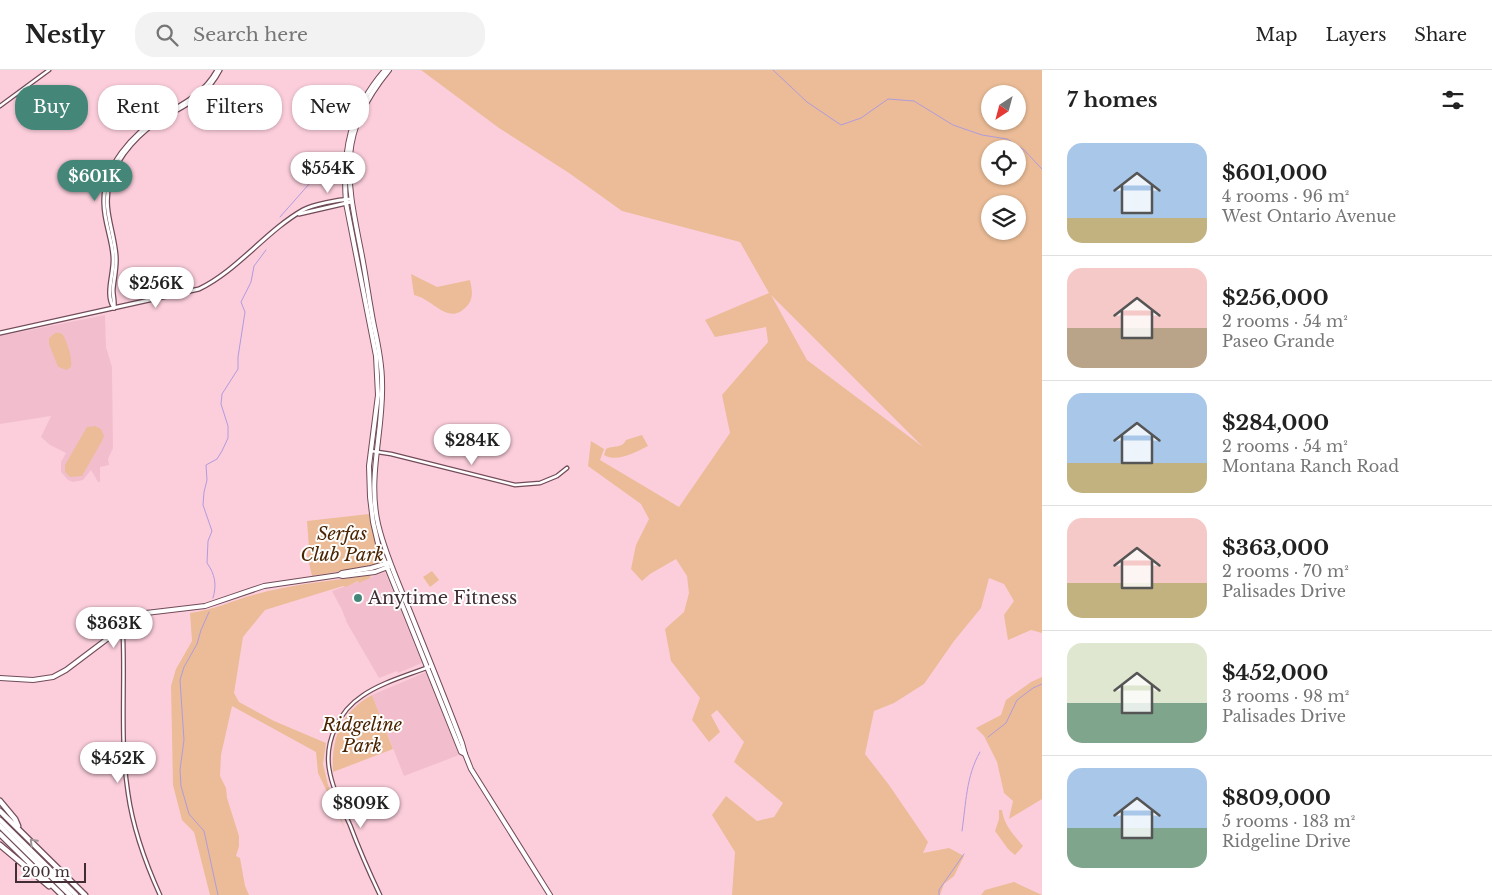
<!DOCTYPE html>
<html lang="en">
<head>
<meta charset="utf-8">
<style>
	body { margin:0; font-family:"Libre Baskerville",serif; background:#f2f2f2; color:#222; height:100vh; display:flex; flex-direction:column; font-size:19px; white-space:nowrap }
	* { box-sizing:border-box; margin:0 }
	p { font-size:16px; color:#767676 }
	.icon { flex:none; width:28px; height:28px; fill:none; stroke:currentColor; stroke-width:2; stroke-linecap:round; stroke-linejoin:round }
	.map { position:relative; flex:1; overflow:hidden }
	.sheet { display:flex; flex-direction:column; background:#fff; width:450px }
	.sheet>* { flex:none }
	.hud { position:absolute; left:15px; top:15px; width:475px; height:45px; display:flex; gap:10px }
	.needle { width:32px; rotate:216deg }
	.buttons { position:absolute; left:981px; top:15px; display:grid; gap:10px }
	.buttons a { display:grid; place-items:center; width:45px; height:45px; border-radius:50%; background:#fff; box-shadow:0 1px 4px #0004; font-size:25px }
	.scale { position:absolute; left:15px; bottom:12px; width:71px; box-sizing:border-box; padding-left:5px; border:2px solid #402e34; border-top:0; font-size:14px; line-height:18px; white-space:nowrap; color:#402e34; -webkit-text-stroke:4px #fdfdfd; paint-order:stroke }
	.price { position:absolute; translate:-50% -42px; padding:0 11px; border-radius:18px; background:#fff; color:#222; font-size:16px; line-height:32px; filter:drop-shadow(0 1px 2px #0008) }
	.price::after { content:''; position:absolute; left:50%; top:30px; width:15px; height:11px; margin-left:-8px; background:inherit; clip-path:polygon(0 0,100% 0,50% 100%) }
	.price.selected { background:#448779; color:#fff }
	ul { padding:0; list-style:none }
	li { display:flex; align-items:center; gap:15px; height:125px; padding:0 25px }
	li+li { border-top:1px solid #e0e0e0 }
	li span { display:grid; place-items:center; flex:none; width:140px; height:100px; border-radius:15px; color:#555 }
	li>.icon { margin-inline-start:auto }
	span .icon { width:60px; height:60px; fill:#fffc; stroke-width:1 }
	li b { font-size:21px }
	h2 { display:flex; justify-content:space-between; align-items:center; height:60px; padding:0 25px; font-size:21px }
	.tag { padding:0 18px; border-radius:20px; background:#fff; box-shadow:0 1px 4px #0004; font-size:18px; line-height:45px }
	.tag.selected { background:#448779; color:#fff }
	header { display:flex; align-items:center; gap:30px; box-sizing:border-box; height:70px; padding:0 25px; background:#fff; border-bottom:1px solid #e0e0e0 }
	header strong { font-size:24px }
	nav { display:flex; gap:28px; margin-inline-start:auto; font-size:18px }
	.search { width:350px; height:45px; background:#f2f2f2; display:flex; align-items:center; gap:12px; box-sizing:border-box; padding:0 18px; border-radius:20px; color:#767676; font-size:19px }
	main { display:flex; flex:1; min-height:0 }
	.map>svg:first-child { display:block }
</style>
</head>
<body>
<header>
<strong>Nestly</strong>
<div class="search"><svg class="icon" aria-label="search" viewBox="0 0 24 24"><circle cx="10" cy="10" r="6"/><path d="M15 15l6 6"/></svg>Search here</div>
<nav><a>Map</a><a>Layers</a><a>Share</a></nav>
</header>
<main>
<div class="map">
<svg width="1042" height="825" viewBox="0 0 1042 825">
	<rect width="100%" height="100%" fill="#fccedc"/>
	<g fill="#f2bece">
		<polygon points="105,245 106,277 112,297 113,378 108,389 109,395 100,397 100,412 98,412 91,400 83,410 73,412 68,410 61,402 61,392 66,383 50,375 41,367 51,346 0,354 0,266"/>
		<polygon points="385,502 422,593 398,603 397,601 379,608 347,553 342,540 332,521"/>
		<polygon points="426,602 459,685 404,706 372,625"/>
	</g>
	<g fill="#ebbc97" fill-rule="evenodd">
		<path d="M 421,0 L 1042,0 L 1042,563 L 1031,560 L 1008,570 L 1004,545 L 1014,531 L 1004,514 L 989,508 L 981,538 L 954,571 L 924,614 L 894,633 L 874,641 L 865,684 L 889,715 L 928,772 L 923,783 L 949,778 L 964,786 L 954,806 L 944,814 L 940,825 L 732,825 L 735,782 L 712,745 L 726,726 L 757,751 L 774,747 L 783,733 L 734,692 L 744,672 L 717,640 L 711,645 L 720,662 L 709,672 L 692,650 L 700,628 L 671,591 L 665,559 L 684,542 L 689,523 L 687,506 L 676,489 L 650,504 L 642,511 L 631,499 L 636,475 L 649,449 L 641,434 L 588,396 L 591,371 L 604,379 L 600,390 L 679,437 L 730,363 L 722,325 L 768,272 L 766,257 L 715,267 L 705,250 L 769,223 L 740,172 L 622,141 L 569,103 L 499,58 ZM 990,24 L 1018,24 L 1018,51 L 990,51 ZM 990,79 L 1018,79 L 1018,106 L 990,106 ZM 990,134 L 1018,134 L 1018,161 L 990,161 ZM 771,225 L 923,377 L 807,290 Z"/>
		<path d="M 411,204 L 437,217 L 470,210 C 472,219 474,229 467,236 C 448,257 434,229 414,225 Z"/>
		<path d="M 55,263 C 59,263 60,262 63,265 C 67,271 73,290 71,297 L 67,300 L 58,297 L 49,274 L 49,268 Z"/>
		<polygon points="95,356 101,359 104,366 102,371 82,406 70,407 65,402 65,395 87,357"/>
		<path d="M 642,365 L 648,376 C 636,382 617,393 604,385 L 606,379 C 613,375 622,379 626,370 Z"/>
		<polygon points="369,444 381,493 354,499 312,506 307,485 309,479 307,451"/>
		<polygon points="432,501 439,510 430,517 423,507"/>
		<path d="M 371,505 L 370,508 L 359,513 L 358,511 L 346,517 L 343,516 L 265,540 L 243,567 L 234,623 L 239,632 L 274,651 L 326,673 L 323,694 L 328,715 L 345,759 L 318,703 L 316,682 L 232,636 L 221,685 L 220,706 L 226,718 L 227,728 L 239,766 L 239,776 L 236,786 L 240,788 L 245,816 L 249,825 L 210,825 L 194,762 L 182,750 L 173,715 L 171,616 L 176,599 L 192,571 L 190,543 C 214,540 231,531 253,525 C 291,514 332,511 371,505 Z"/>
		<polygon points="1042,607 1042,729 1009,749 1013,731 1004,723 997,692 984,666 976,658 1001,645 1006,630 1031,612"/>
		<path d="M 372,625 L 393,679 L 333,702 C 331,668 341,642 372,625 Z"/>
		<path d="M 999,740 L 1002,740 C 1004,755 1013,764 1023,776 L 1015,785 L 1008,779 L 995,761 L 999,749 Z"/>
		<polygon points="1014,812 1042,825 981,825 985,820"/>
	</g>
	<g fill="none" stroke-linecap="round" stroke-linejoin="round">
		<g stroke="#b09bdc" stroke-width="1">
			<polyline points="773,0 807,32 841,55 861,48 888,29 914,31 953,55 982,65 1007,69 1024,80 1042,99"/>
			<polyline points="280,147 310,113 331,93"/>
			<path d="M 213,528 C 217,515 215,504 207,493 L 208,471 L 212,461 L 203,435 L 204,422 L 207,410 L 206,395 L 217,389 L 222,381 L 228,368 L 228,356 L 221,334 L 222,324 L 238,299 L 238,287 L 245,242 L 241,232 L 251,212 L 254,196 L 266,180"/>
			<polyline points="209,542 201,560 197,574 184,597 180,610 184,670 180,700 181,716 189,744 204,761 218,825"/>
			<polyline points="988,667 1006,653 1017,630 1033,618 1042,614"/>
			<path d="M 962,761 C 966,734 966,706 980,682"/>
			<polyline points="939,825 939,820 964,784"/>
		</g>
		<g stroke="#714b58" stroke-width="5">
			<g id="tertiary">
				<polyline points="0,36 49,0"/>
				<polyline points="371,381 391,384 515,415 540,413 557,406 567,398"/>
				<path d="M 120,560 L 123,567 C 125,619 120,672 128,723 C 133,759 145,792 160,825"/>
				<path d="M 380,825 C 369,802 359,779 350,755 C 342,737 332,718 329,698 C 325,671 339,641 362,626 C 382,612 409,605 431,596"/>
			</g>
		</g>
		<g stroke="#714b58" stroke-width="5.5">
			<g id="secondary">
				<polyline points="299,144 351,132"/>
				<path d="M 114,238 C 104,224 115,202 113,186 C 112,169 104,151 104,134 C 102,97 133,63 162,46 C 184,33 204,24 217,0"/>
				<path d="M 114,238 C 115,232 113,226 113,220 C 114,208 117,197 116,186 C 114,159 102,139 110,111 C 118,85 140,62 163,48 C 187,34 206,27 220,0"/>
				<path d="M 0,263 L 199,219 C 237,201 266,161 303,140 C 314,134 338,130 351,129"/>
			</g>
		</g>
		<g stroke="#714b58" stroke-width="6">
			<g id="primary">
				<path d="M 385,0 C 350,40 342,81 346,133 L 376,286 L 378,325 L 369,396 L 370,427 L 373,452 L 379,478 L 387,497 L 461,682 L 465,684"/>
				<path d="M 389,0 C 337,64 346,106 361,181 C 366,206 369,231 374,256 C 378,274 382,293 382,312 C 384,360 367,405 378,454 C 385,484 398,512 409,539 C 427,584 445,628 462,673 L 465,684 L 471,699 L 550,825"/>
				<polyline points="339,505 343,506 375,502 388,497"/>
				<polyline points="0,608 33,610 53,607 66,600 131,551 146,543 205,536 264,516 339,505 342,503 371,498 388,493"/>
			</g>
		</g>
		<g stroke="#714b58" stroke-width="7">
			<g id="motorway">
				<polyline points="0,731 15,749 18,756"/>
				<polyline points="0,741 85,825"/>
				<polyline points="0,750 76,825"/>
				<polyline points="0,756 70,825"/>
				<polyline points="0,764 62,825"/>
				<polyline points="0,775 49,816"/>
			</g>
		</g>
		<use href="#tertiary" stroke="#fff" stroke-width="2.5"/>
		<use href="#secondary" stroke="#fff" stroke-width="3"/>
		<use href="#primary" stroke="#fff" stroke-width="4"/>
		<use href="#motorway" stroke="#fff" stroke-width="4.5"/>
	</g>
	<defs><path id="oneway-chevron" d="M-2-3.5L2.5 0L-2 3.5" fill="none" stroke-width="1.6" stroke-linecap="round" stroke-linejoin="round" transform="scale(1.25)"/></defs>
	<use stroke="#a0969a" href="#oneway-chevron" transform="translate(33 772) rotate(-135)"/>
	<circle fill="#448779" stroke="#fdfdfd" stroke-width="2" cx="358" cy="528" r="5"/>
	<g text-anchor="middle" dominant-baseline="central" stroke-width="4" stroke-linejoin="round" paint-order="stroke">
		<g font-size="18" font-style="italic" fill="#4a2400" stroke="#fdfdfd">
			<text x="342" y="464">Serfas<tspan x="342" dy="21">Club Park</tspan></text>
			<text x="362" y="655">Ridgeline<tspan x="362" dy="21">Park</tspan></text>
		</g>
		<g font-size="18" fill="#402e34" stroke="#fdfdfd" text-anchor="start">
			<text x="368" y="528">Anytime Fitness</text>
		</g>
	</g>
</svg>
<div class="buttons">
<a><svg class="needle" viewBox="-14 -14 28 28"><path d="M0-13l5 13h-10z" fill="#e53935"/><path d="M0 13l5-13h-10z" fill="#767676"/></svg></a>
<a><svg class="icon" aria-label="locate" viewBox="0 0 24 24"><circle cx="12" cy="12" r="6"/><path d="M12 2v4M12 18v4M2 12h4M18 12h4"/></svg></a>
<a><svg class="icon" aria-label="layers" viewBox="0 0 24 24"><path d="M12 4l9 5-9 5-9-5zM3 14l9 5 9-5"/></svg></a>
</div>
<div class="scale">200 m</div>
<b class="price" style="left:328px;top:124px">$554K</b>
<b class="price selected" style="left:95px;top:132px">$601K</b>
<b class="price" style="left:156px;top:239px">$256K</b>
<b class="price" style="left:472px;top:396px">$284K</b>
<b class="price" style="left:114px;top:579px">$363K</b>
<b class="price" style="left:118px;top:714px">$452K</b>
<b class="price" style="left:361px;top:759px">$809K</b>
<div class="hud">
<a class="tag selected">Buy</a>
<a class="tag">Rent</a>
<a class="tag">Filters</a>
<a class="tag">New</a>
</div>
</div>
<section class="sheet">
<h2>7 homes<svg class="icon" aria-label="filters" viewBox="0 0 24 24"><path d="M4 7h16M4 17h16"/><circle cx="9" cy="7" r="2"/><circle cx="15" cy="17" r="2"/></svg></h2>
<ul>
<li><span style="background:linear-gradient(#a9c7e8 75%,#c2b280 0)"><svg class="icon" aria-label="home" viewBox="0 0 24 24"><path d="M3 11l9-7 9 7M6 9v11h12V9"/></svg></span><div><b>$601,000</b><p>4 rooms · 96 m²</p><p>West Ontario Avenue</p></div></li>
<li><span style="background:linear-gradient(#f6c9c9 60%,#b9a48a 0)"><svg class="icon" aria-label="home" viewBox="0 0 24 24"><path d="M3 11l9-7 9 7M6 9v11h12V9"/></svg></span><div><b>$256,000</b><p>2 rooms · 54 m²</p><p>Paseo Grande</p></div></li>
<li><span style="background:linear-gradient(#a9c7e8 70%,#c2b280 0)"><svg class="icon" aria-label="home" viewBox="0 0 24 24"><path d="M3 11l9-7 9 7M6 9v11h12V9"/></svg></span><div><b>$284,000</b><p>2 rooms · 54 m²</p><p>Montana Ranch Road</p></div></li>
<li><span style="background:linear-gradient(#f6c9c9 65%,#c2b280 0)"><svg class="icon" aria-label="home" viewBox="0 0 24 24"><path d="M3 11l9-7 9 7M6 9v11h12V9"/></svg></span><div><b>$363,000</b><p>2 rooms · 70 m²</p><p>Palisades Drive</p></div></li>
<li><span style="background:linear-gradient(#dfe7d0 60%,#7fa58c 0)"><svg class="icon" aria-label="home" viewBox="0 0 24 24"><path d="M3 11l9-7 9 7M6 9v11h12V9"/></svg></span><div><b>$452,000</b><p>3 rooms · 98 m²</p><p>Palisades Drive</p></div></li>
<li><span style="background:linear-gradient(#a9c7e8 60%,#7fa58c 0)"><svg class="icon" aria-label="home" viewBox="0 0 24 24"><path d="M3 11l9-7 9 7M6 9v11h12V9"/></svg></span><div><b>$809,000</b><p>5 rooms · 183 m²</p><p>Ridgeline Drive</p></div></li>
</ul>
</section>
</main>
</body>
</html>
